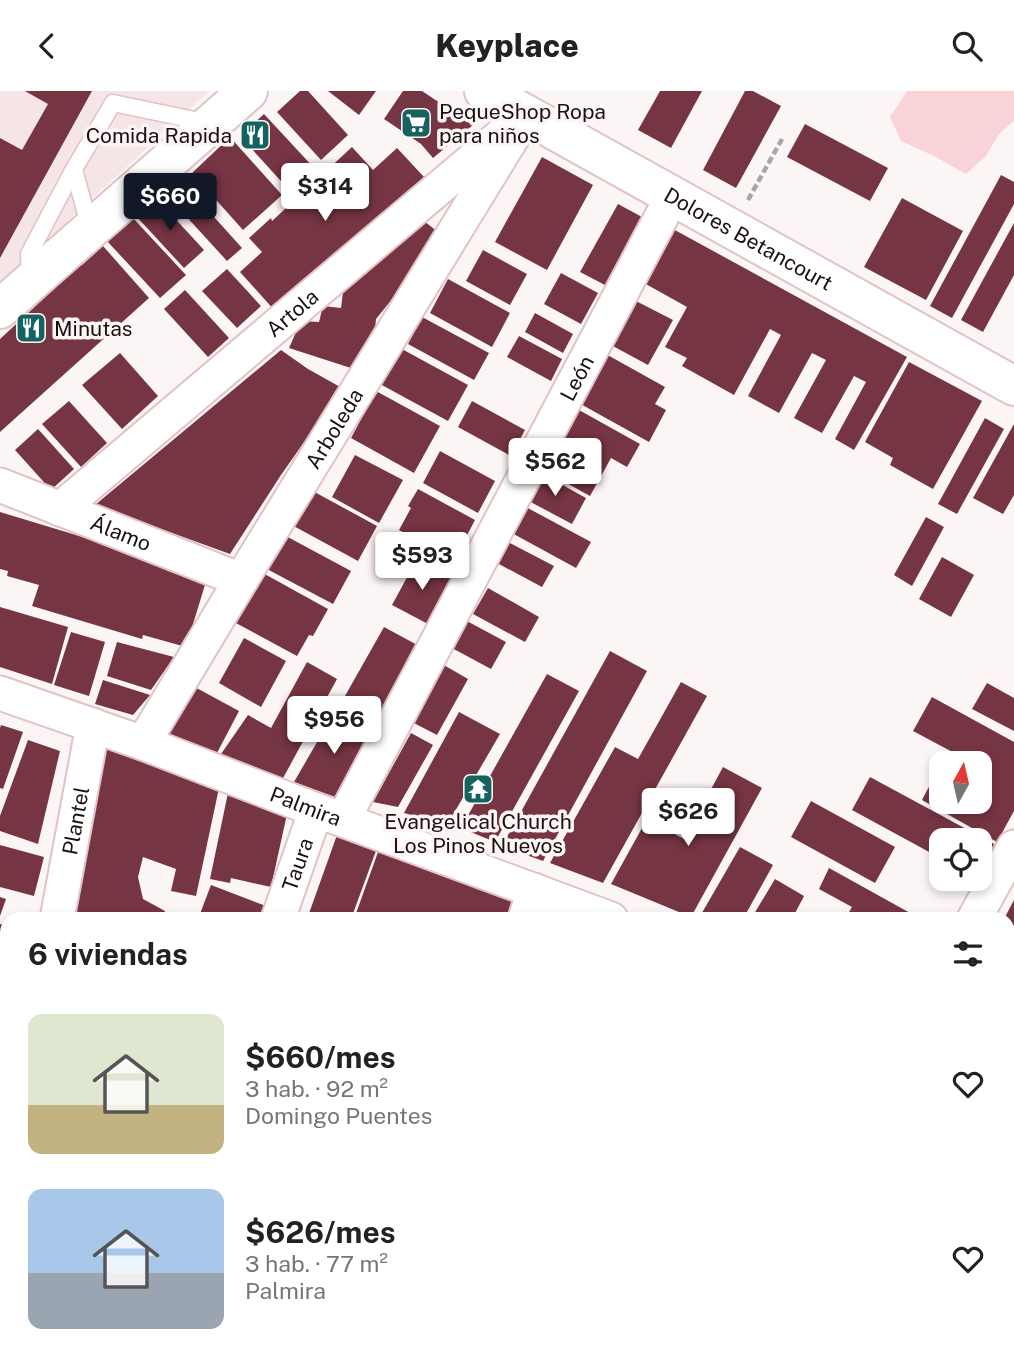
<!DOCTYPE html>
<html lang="es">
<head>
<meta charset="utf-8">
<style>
	body { margin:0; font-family:"Public Sans",sans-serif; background:#f2f2f2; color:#222; height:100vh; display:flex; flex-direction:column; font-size:26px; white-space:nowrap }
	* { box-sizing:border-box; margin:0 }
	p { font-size:23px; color:#767676 }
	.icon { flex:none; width:38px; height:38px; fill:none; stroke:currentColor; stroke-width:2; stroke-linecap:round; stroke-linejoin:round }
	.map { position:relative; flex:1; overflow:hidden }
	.panel { position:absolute; left:0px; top:821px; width:1015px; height:450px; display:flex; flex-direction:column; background:#fff; border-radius:21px 21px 0 0; box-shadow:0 4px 10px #0003 }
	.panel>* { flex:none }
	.needle { width:46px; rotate:8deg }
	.fabs { position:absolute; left:929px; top:660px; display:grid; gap:14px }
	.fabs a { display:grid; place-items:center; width:63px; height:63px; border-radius:14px; background:#fff; box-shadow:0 4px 10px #0003; font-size:35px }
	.price { position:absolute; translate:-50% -60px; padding:0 16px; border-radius:7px; background:#fff; color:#222; font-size:23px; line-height:46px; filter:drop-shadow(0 2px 4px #0008) }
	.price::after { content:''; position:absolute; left:50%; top:42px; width:21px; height:16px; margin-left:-10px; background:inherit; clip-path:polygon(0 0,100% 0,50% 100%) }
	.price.on { background:#111827; color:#fff }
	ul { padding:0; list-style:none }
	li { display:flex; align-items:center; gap:21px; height:175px; padding:0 28px }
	li span { display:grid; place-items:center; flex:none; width:196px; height:140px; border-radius:14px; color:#555 }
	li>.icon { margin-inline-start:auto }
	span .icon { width:84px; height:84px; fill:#fffc; stroke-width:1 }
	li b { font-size:30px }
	h2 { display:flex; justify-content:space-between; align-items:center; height:84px; padding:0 28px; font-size:30px }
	header { display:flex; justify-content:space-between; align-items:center; height:91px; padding:0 28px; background:#fff; font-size:32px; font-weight:800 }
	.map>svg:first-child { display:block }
</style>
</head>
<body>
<header><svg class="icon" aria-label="back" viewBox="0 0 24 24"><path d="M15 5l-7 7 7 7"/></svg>Keyplace<svg class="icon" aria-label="search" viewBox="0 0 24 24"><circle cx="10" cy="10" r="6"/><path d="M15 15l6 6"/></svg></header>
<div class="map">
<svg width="1014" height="1269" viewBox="0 0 1014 1269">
	<rect width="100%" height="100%" fill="#fcf5f6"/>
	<polygon fill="#f5e5e7" points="0,0 209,0 0,192"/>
	<polygon fill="#fad3d8" points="907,0 1014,0 1014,30 999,43 986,65 966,83 936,66 901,50 890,26"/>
	<g fill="#763543">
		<polygon points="25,0 92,0 0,167 0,47 22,59 48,13"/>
		<polygon points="300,0 308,0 348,44 321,69 277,21"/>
		<polygon points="328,0 376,0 359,24"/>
		<polygon points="403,0 422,0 473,34 433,67 421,53 384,28"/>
		<polygon points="660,0 702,0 671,57 638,39"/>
		<polygon points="745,0 753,0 781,15 736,97 703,79"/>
		<polygon points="264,23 315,78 290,100 240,45"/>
		<polygon points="805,33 888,77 870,110 787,66"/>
		<polygon points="230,46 282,104 243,139 192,82"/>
		<polygon points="352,56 373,79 397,57 424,86 276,221 240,181 262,161 249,147 271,127 272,130"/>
		<polygon points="542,66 593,94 547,179 495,151"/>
		<polygon points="1001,84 1014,91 1014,113 952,227 930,215"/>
		<polygon points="179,87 242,157 227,170 163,100"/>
		<polygon points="156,107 204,159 184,177 136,125"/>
		<polygon points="902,107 963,140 926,209 864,176"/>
		<polygon points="618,113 642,126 605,194 580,181"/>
		<polygon points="132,126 186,184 160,207 106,149"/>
		<polygon points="424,130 443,145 376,228 374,249 357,279 289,257 301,230 319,231 323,215 341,217 343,201"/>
		<polygon points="1014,132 1014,184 983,241 961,229"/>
		<polygon points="673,138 907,266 854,359 835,348 866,291 854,285 822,342 794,327 826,269 812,262 779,322 748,305 781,244 770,238 734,304 682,275 687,267 665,256 687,216 644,192"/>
		<polygon points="103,155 149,207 0,341 0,248 81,173 82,174"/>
		<polygon points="483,159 527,183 510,214 466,190"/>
		<polygon points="227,178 261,215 237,237 202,200"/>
		<polygon points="561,182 598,202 581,233 544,213"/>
		<polygon points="448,188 510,222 492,256 430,222"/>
		<polygon points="185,199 229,247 208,266 164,218"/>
		<polygon points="636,210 673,229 648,274 611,254"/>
		<polygon points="535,222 573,243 563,262 525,241"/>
		<polygon points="422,226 489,262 474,289 408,253"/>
		<polygon points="519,245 562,268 551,290 507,266"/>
		<polygon points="400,257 468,294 448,330 380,293"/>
		<polygon points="281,259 308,278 342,297 281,384 230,463 95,414"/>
		<polygon points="120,262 158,305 122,338 82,294"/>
		<polygon points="604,262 665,296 655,313 666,319 649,351 577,311"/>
		<polygon points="909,271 982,310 933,398 890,374 893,367 865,351"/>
		<polygon points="376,300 440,335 414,382 351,347"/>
		<polygon points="69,310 107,352 81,376 42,333"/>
		<polygon points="472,310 525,339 511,365 458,336"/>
		<polygon points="579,319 640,353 627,376 611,367 590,405 545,380"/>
		<polygon points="985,327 1004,338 957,423 938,413"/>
		<polygon points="1014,333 1014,404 1003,423 973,407"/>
		<polygon points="38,338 74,378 51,399 15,359"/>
		<polygon points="440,360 495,390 478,422 423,392"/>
		<polygon points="355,364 403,389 379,432 332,406"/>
		<polygon points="539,381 586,407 572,433 525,408"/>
		<polygon points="309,398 377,435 358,470 290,433"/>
		<polygon points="418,398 475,429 454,469 399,439 411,417 408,415"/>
		<polygon points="524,415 591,451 576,477 510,441"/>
		<polygon points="0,421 208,484 186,556 143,544 142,548 32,515 39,494 7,485 8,480 0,478"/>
		<polygon points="926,426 944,436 912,495 894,484"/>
		<polygon points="284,444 351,480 333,513 265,477"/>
		<polygon points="508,451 554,475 542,496 497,472"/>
		<polygon points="942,466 974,484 951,526 919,508"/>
		<polygon points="417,468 453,489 428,533 392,514"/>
		<polygon points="261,481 328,518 313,545 309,544 297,565 234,531"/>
		<polygon points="488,497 539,526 525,551 473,523"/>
		<polygon points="0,516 68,536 52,593 0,576"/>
		<polygon points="465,529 506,551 491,578 450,556"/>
		<polygon points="384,536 421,556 379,632 341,612"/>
		<polygon points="71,541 105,551 89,605 54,594"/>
		<polygon points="244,547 286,570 261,616 219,592"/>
		<polygon points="117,551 174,566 151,599 107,585"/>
		<polygon points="610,560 647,580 543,770 502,755"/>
		<polygon points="307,571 337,588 282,689 221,663 248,624 271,637"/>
		<polygon points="442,573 468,588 437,644 410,630"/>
		<polygon points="547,583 579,600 495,751 461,737"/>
		<polygon points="103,589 150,604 133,624 95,613"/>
		<polygon points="681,591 707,605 603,792 550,772 615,656 638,668"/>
		<polygon points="987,592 1014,607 1014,640 972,618"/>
		<polygon points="191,594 239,620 217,662 164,641"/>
		<polygon points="932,606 1014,651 1014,720 997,751 922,709 932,690 942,695 942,710 980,710 980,672 954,672 958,664 913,640"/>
		<polygon points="335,620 373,641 338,707 294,691"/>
		<polygon points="459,621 500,643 447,734 404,722"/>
		<polygon points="1,634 23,641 3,698 0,697 0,637"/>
		<polygon points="411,642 433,654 398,716 373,711"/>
		<polygon points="28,649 60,660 38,753 0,740 0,725"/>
		<polygon points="99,653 219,697 196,805 171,800 176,778 143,766 138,786 143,808 165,820 163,828 83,828 69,823"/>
		<polygon points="723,676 762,697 691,826 611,793 647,728 684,748"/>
		<polygon points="870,686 994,753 980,779 980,749 942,749 942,768 852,719"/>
		<polygon points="229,697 287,723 271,796 231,787 230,792 210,788"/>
		<polygon points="811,710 895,756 875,792 791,746"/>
		<polygon points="337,744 377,757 351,828 307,828"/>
		<polygon points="0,754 44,766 34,805 0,796"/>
		<polygon points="740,756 773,774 743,828 699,827"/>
		<polygon points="378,761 453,785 452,787 519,811 513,828 354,828"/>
		<polygon points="829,777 921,828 845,828 852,816 819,798"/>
		<polygon points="775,788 804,805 792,828 751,828"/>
		<polygon points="211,794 266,815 261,828 198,828"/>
		<polygon points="0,806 6,808 0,825"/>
		<polygon points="1014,809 1014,835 1008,831 1008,828 1004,828"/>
		<polygon points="0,833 7,835 7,913 1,933"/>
		<polygon points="1008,845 1014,848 1014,900 1008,897"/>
		<polygon points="1008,910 1014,913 1014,953 1008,951"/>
		<polygon points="1008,989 1014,991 1014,1056 1008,1071"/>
		<polygon points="1011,1144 1014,1145 1014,1213 1008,1226 1008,1150"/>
		<polygon points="274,1264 365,1264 373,1269 270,1269"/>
		<polygon points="467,1264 501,1264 498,1269 464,1269"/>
		<polygon points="515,1264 549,1264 547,1269 512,1269"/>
		<polygon points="653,1264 684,1264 692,1269 655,1269 651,1266"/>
		<polygon points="697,1264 737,1264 735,1269 710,1269"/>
		<polygon points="844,1264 920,1264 918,1269 856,1269"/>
		<polygon points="930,1264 991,1264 989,1269 927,1269"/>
	</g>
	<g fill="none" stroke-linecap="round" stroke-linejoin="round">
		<g stroke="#e1c2c6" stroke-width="19">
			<g id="service">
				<polyline points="90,138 74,78 113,12 209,32"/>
				<polyline points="30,187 29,163 74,78"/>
			</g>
		</g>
		<g stroke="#e1c2c6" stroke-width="37">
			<g id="minor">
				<path id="s1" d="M 0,394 L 241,489"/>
				<path id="s2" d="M 60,418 L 504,42"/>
				<path id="s3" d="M 0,602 L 143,652 L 316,719 L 611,828"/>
				<path id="s4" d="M 143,652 L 241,489 L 526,24"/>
				<path id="s5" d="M 343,729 L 673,104"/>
				<path id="s6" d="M 57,828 L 93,634"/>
				<path id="s7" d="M 278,828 L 316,719"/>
				<polyline points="525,828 534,799"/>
				<polyline points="974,828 1014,756"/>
				<polyline points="1008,974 1014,976"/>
				<polyline points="0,1145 7,1103"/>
				<polyline points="415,1264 422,1269"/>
				<polyline points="819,1264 831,1269"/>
				<polyline points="768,1269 771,1264"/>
			</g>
		</g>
		<g stroke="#e1c2c6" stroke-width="42">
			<g id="tertiary">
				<path id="s8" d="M 484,0 L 1014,295"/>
				<polyline points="0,218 248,0"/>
			</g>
		</g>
		<polyline stroke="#aba3a4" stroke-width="4.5" stroke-dasharray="7 3.5" stroke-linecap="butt" points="748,109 782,48"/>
		<use href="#service" stroke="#fff" stroke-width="16"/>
		<use href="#minor" stroke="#fff" stroke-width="33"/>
		<use href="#tertiary" stroke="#fff" stroke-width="38"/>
	</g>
	<defs>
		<g id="supermarket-square" transform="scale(1.575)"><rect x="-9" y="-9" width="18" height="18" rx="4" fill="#15635e" stroke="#fcf5f6"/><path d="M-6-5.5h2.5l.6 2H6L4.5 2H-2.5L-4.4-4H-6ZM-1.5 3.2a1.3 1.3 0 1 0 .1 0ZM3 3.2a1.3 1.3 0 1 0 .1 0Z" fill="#fff"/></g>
		<g id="restaurant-square" transform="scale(1.575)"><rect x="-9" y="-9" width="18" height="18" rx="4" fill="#15635e" stroke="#fcf5f6"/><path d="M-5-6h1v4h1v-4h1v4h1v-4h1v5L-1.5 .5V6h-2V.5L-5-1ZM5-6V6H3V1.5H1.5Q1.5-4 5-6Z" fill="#fff"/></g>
		<g id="temple-square" transform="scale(1.575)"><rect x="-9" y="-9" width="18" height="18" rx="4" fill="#15635e" stroke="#fcf5f6"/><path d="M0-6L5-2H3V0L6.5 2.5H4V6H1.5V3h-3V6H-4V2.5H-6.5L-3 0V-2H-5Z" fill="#fff"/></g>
	</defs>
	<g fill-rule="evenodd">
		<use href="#supermarket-square" x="416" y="32"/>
		<use href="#restaurant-square" x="255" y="44"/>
		<use href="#restaurant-square" x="31" y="237"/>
		<use href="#temple-square" x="478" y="698"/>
	</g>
	<g text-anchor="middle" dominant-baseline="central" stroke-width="7" stroke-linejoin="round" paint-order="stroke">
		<g font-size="21" fill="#1c1112" stroke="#fcf5f6" text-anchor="start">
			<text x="439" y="20">PequeShop Ropa<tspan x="439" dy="24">para niños</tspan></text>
			<text x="232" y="44" text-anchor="end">Comida Rapida</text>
			<text x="54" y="237">Minutas</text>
			<text x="478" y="730" text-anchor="middle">Evangelical Church<tspan x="478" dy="24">Los Pinos Nuevos</tspan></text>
		</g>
		<g font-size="21" fill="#1c1112" stroke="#fcf5f6">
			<text stroke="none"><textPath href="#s8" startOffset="303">Dolores Betancourt</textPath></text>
			<text stroke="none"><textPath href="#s2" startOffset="304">Artola</textPath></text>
			<text stroke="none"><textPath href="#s5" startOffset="500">León</textPath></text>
			<text stroke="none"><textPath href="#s4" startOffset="368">Arboleda</textPath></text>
			<text stroke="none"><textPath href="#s1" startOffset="130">Álamo</textPath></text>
			<text stroke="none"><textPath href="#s3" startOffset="326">Palmira</textPath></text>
			<text stroke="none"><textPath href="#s6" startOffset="100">Plantel</textPath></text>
			<text stroke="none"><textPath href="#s7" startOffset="58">Taura</textPath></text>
		</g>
	</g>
</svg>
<div class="fabs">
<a><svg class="needle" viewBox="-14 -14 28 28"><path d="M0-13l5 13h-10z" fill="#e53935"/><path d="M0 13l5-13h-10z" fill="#767676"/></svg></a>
<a><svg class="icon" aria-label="locate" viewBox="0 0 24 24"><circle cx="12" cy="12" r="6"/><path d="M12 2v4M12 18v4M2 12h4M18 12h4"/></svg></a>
</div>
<b class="price" style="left:325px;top:132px">$314</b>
<b class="price on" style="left:170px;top:142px">$660</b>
<b class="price" style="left:555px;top:407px">$562</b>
<b class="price" style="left:422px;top:501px">$593</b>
<b class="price" style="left:334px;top:665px">$956</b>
<b class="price" style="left:688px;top:757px">$626</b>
<section class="panel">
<h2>6 viviendas<svg class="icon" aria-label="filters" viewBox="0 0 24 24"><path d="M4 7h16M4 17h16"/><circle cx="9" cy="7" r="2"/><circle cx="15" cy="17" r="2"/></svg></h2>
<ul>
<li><span style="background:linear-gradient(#dfe7d0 65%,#c2b280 0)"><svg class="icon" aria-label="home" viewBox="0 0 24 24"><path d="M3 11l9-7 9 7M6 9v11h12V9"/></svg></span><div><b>$660/mes</b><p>3 hab. · 92 m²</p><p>Domingo Puentes</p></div><svg class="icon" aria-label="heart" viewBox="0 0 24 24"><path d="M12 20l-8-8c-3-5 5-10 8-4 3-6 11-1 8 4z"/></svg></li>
<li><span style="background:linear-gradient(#a9c7e8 60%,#9aa5b1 0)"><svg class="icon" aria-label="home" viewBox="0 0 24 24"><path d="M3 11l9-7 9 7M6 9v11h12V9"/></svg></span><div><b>$626/mes</b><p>3 hab. · 77 m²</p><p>Palmira</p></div><svg class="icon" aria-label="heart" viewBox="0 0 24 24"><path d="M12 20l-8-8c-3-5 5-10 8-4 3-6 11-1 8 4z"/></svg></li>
</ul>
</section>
</div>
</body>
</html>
